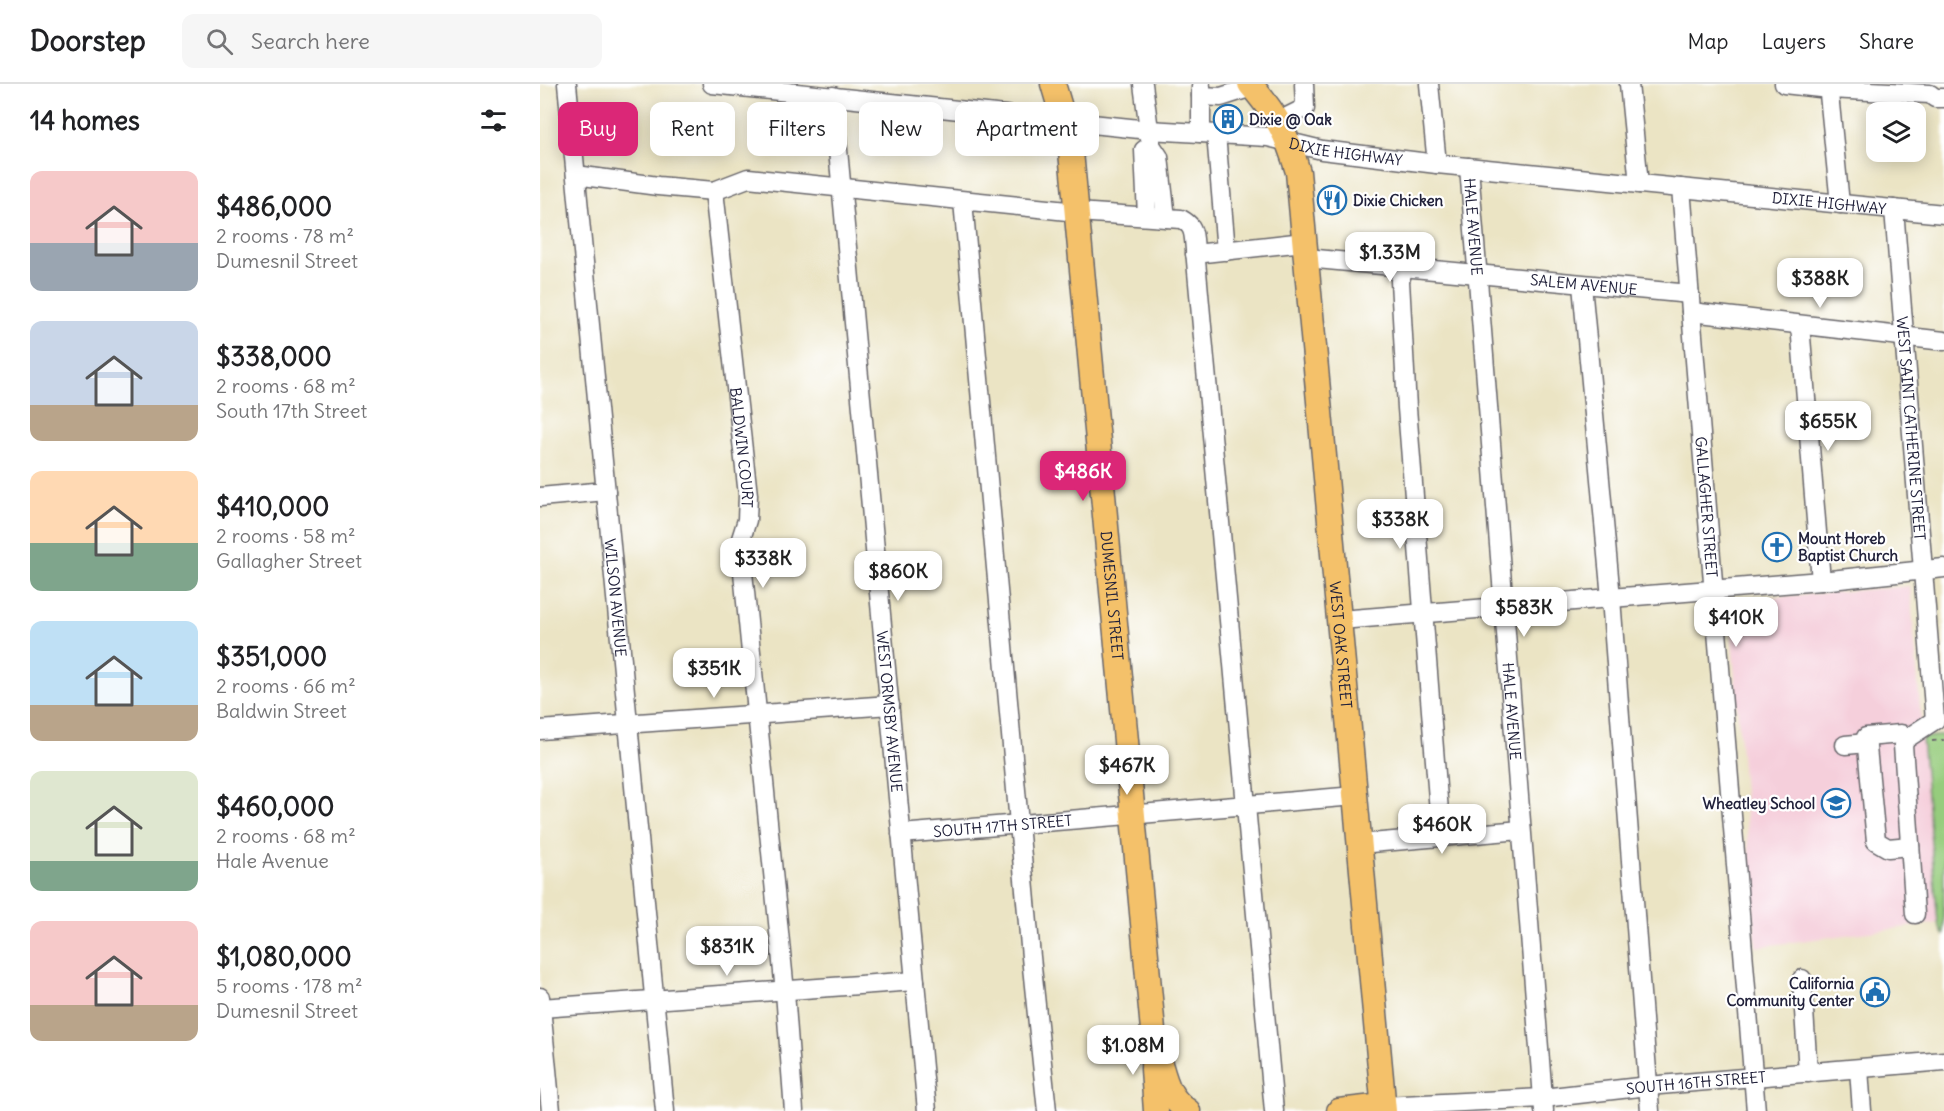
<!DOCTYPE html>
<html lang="en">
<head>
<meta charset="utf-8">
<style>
	body { margin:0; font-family:Delius,sans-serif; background:#f6f6f6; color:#202124; height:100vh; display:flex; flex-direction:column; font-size:22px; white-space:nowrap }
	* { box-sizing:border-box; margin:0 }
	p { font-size:20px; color:#757577 }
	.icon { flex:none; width:33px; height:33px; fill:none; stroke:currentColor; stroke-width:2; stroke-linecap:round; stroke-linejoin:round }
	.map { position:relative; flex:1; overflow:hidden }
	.drawer { display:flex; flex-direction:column; background:#fff; width:540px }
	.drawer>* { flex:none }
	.hud { position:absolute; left:18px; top:18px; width:570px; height:54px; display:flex; gap:12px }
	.controls { position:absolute; left:1326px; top:18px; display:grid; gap:12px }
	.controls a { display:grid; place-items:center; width:60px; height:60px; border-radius:12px; background:#fff; box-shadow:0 3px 15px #0003; font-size:30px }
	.price { position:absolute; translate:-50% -51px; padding:0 14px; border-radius:12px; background:#fff; color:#222; font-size:20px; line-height:39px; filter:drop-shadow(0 2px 3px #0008) }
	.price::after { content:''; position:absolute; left:50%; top:36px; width:18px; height:14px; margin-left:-9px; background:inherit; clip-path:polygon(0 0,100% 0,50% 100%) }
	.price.selected { background:#db2777; color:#fff }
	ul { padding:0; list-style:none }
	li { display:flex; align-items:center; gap:18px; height:150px; padding:0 30px }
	li span { display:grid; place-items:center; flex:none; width:168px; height:120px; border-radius:12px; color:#555 }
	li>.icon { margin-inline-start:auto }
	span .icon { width:72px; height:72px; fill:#fffc; stroke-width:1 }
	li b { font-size:26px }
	h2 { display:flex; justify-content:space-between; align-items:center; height:72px; padding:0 30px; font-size:26px }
	.tag { padding:0 21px; border-radius:12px; background:#fff; box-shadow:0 3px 15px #0003; font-size:21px; line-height:54px }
	.tag.selected { background:#db2777; color:#fff }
	header { display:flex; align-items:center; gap:36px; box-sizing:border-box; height:84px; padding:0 30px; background:#fff; border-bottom:2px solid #e0e0e0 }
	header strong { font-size:28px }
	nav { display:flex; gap:33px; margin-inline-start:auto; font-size:21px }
	.search { width:420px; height:54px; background:#f6f6f6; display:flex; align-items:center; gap:15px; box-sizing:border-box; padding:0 21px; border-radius:12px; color:#757577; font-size:22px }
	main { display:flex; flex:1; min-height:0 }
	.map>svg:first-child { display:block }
</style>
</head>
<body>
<header>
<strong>Doorstep</strong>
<div class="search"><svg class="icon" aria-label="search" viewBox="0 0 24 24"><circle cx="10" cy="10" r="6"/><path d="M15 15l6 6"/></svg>Search here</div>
<nav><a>Map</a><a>Layers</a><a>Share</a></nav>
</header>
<main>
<section class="drawer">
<h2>14 homes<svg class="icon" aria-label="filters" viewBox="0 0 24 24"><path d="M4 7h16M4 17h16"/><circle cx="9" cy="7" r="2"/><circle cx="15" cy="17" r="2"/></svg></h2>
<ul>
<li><span style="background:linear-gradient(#f6c9c9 60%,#9aa5b1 0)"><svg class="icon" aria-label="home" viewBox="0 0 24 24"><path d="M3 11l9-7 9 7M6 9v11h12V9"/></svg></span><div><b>$486,000</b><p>2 rooms · 78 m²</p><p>Dumesnil Street</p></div></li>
<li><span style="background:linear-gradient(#c9d6e8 70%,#b9a48a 0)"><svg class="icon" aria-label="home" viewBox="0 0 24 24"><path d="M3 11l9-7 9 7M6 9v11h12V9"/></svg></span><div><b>$338,000</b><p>2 rooms · 68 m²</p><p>South 17th Street</p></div></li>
<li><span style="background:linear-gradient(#ffd9b3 60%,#7fa58c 0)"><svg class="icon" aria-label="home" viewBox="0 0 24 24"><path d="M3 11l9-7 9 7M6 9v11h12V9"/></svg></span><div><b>$410,000</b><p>2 rooms · 58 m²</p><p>Gallagher Street</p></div></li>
<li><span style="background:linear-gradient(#bfe0f5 70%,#b9a48a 0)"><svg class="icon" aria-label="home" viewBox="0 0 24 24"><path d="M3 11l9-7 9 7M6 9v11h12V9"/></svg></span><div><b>$351,000</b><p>2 rooms · 66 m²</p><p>Baldwin Street</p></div></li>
<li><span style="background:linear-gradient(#dfe7d0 75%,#7fa58c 0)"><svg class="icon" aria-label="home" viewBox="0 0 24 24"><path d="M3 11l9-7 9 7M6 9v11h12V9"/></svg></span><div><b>$460,000</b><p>2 rooms · 68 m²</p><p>Hale Avenue</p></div></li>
<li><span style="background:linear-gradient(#f6c9c9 70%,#b9a48a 0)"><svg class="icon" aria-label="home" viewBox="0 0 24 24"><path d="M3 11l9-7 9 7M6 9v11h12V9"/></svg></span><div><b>$1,080,000</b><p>5 rooms · 178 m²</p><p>Dumesnil Street</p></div></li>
</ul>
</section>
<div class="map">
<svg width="1404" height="1027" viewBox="0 0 1404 1027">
	<rect width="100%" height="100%" fill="#fff"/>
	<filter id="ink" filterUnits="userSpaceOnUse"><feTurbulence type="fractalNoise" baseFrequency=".0167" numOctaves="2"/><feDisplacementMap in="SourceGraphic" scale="12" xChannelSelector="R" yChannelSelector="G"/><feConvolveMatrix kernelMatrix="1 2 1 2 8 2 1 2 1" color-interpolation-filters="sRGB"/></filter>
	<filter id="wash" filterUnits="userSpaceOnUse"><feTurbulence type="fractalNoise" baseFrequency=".008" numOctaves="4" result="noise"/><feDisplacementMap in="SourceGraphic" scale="24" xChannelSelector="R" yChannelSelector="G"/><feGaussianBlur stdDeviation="1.35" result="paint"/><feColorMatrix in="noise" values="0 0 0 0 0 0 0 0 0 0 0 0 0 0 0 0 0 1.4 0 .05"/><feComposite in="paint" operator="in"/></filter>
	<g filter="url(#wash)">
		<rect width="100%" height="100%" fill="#ebe4c4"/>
		<polygon fill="#f5cfdb" points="1370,502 1398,839 1216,863 1189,517"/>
		<polygon fill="#96cc7d" stroke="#5c775c" stroke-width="1.5" points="1404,651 1404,852 1398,839 1382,654"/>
	</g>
	<g filter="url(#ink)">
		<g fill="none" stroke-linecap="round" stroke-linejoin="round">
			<g stroke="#68666b" stroke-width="21">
				<g id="minor">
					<path id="s1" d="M 27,0 L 125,1027"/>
					<path id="s2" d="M 172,0 L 609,46 L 728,53 L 782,66 L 897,80 L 1404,130"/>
					<polyline points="603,0 611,61 604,66 607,132"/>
					<polyline points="889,0 897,80"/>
					<polyline points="1089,0 1099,100"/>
					<polyline points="1244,0 1289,5 1390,10 1395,14 1404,14"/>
					<polyline points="1288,0 1300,120"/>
					<polyline points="661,2 661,49"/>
					<path id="s3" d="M 293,12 L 387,1027"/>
					<polyline points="661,12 681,13 712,3"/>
					<polyline points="739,37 765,24 764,0"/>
					<polyline points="676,50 686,167"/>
					<polyline points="611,61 619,73 626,134"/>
					<path id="s4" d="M 929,83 L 1004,1027"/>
					<path d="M 36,91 L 118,102 L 174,107 L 208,94 L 537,128 L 641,135 C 650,140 653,144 654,155 L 734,1027"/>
					<path id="s5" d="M 1141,104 L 1216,1027"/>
					<path id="s6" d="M 174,107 L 208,411 L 207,436 L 200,458 L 245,908 L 254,1027"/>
					<polyline points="423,117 491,873 507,1027"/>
					<path id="s7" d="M 1354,125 L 1395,636 L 1366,655 L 1363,661 L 1375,830"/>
					<polyline points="655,170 764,158"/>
					<path id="s8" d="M 766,174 L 1150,210"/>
					<polyline points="864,182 860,197 867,324 901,753"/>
					<polyline points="1042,201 1071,514 1110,1027"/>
					<polyline points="1151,228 1404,257"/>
					<polyline points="1260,241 1281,497"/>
					<polyline points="0,413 66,407"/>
					<polyline points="800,536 1281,497 1404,484"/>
					<polyline points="0,646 350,621"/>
					<polyline points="1366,655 1361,650 1326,653 1336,757 1348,764 1370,762"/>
					<polyline points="1305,661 1327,659"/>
					<path id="s9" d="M 361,750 L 815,712"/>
					<polyline points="819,760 981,746"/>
					<polyline points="1262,895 1268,989"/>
					<polyline points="0,913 11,1027"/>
					<polyline points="1,924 375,897"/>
					<polyline points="1319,985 1322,1027"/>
					<path id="s10" d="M 843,1022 L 1003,1014 L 1108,1002 L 1404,977"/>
				</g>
			</g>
			<g stroke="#68666b" stroke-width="27">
				<g id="major">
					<path id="s11" d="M 513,0 L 530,57 L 614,957 L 613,985 L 616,1027"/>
					<path id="s12" d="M 710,0 C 737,32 746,47 758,88 L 844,1027"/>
					<path d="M 621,983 C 626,1001 631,1016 648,1027"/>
					<polyline points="799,1027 843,1022"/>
				</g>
			</g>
			<polyline stroke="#68666b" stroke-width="2" stroke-dasharray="4.5 4.5" stroke-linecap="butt" points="1392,657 1404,656"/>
			<use href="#minor" stroke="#fff" stroke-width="18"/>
			<use href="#major" stroke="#f4c16a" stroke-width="24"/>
		</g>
	</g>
	<defs>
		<g id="building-ring" transform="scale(1.5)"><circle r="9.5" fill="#fff" stroke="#1f6fb2" stroke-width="1.5"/><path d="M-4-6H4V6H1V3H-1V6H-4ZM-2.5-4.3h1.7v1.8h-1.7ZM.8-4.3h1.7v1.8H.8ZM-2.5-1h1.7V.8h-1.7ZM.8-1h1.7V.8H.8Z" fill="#1f6fb2"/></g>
		<g id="restaurant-ring" transform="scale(1.5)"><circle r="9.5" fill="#fff" stroke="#1f6fb2" stroke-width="1.5"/><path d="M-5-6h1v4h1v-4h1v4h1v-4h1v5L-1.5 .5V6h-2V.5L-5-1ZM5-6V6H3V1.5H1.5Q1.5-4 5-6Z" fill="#1f6fb2"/></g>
		<g id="church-ring" transform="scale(1.5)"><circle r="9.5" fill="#fff" stroke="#1f6fb2" stroke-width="1.5"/><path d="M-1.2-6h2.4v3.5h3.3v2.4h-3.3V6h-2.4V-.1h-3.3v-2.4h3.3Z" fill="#1f6fb2"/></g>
		<g id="school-ring" transform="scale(1.5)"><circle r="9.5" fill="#fff" stroke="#1f6fb2" stroke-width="1.5"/><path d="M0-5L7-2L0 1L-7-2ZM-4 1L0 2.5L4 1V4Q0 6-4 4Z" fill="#1f6fb2"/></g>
		<g id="civic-ring" transform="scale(1.5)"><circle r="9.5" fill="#fff" stroke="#1f6fb2" stroke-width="1.5"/><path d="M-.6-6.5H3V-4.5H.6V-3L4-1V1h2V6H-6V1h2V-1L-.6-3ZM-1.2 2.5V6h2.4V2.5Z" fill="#1f6fb2"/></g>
	</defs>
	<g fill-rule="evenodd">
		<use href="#building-ring" x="688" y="35"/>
		<use href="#restaurant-ring" x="792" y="116"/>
		<use href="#church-ring" x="1237" y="463"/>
		<use href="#school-ring" x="1296" y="719"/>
		<use href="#civic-ring" x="1335" y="908"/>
	</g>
	<g text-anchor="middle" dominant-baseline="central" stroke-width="4.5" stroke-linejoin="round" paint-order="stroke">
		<g font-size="15" font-weight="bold" fill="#22223b" stroke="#fff" text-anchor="start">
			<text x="709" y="35">Dixie @ Oak</text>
			<text x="813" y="116">Dixie Chicken</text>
			<text x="1258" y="454">Mount Horeb<tspan x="1258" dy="17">Baptist Church</tspan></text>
			<text x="1275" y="719" text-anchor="end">Wheatley School</text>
			<text x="1314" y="899" text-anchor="end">California<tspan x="1314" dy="17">Community Center</tspan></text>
		</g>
		<g font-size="15" fill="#22223b" stroke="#fff">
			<text stroke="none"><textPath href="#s2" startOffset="638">DIXIE HIGHWAY</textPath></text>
			<text stroke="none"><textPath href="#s2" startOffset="1124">DIXIE HIGHWAY</textPath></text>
			<text stroke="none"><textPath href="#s4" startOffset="60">HALE AVENUE</textPath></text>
			<text stroke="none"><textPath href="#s8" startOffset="279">SALEM AVENUE</textPath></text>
			<text stroke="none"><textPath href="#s7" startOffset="220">WEST SAINT CATHERINE STREET</textPath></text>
			<text stroke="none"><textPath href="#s6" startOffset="258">BALDWIN COURT</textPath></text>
			<text stroke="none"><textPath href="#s5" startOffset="320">GALLAGHER STREET</textPath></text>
			<text stroke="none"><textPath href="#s11" startOffset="516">DUMESNIL STREET</textPath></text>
			<text stroke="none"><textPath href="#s1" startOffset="516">WILSON AVENUE</textPath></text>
			<text stroke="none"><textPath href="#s12" startOffset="576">WEST OAK STREET</textPath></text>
			<text stroke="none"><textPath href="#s3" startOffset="618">WEST ORMSBY AVENUE</textPath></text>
			<text stroke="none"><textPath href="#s4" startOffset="546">HALE AVENUE</textPath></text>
			<text stroke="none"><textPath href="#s9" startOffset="102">SOUTH 17TH STREET</textPath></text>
			<text stroke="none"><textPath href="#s10" startOffset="314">SOUTH 16TH STREET</textPath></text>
		</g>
	</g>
</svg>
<div class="controls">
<a><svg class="icon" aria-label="layers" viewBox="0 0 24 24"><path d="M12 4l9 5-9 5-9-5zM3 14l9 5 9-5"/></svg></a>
</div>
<b class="price" style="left:850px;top:199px">$1.33M</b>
<b class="price" style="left:1280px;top:225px">$388K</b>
<b class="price" style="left:1288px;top:368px">$655K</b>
<b class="price selected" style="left:543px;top:418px">$486K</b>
<b class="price" style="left:860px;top:466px">$338K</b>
<b class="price" style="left:223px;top:505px">$338K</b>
<b class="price" style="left:358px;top:518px">$860K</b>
<b class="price" style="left:984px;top:554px">$583K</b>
<b class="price" style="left:1196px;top:564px">$410K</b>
<b class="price" style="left:174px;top:615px">$351K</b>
<b class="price" style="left:587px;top:712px">$467K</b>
<b class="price" style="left:902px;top:771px">$460K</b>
<b class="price" style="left:187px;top:893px">$831K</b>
<b class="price" style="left:593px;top:992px">$1.08M</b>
<div class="hud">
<a class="tag selected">Buy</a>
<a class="tag">Rent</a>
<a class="tag">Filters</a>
<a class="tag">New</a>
<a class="tag">Apartment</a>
</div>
</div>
</main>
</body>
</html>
